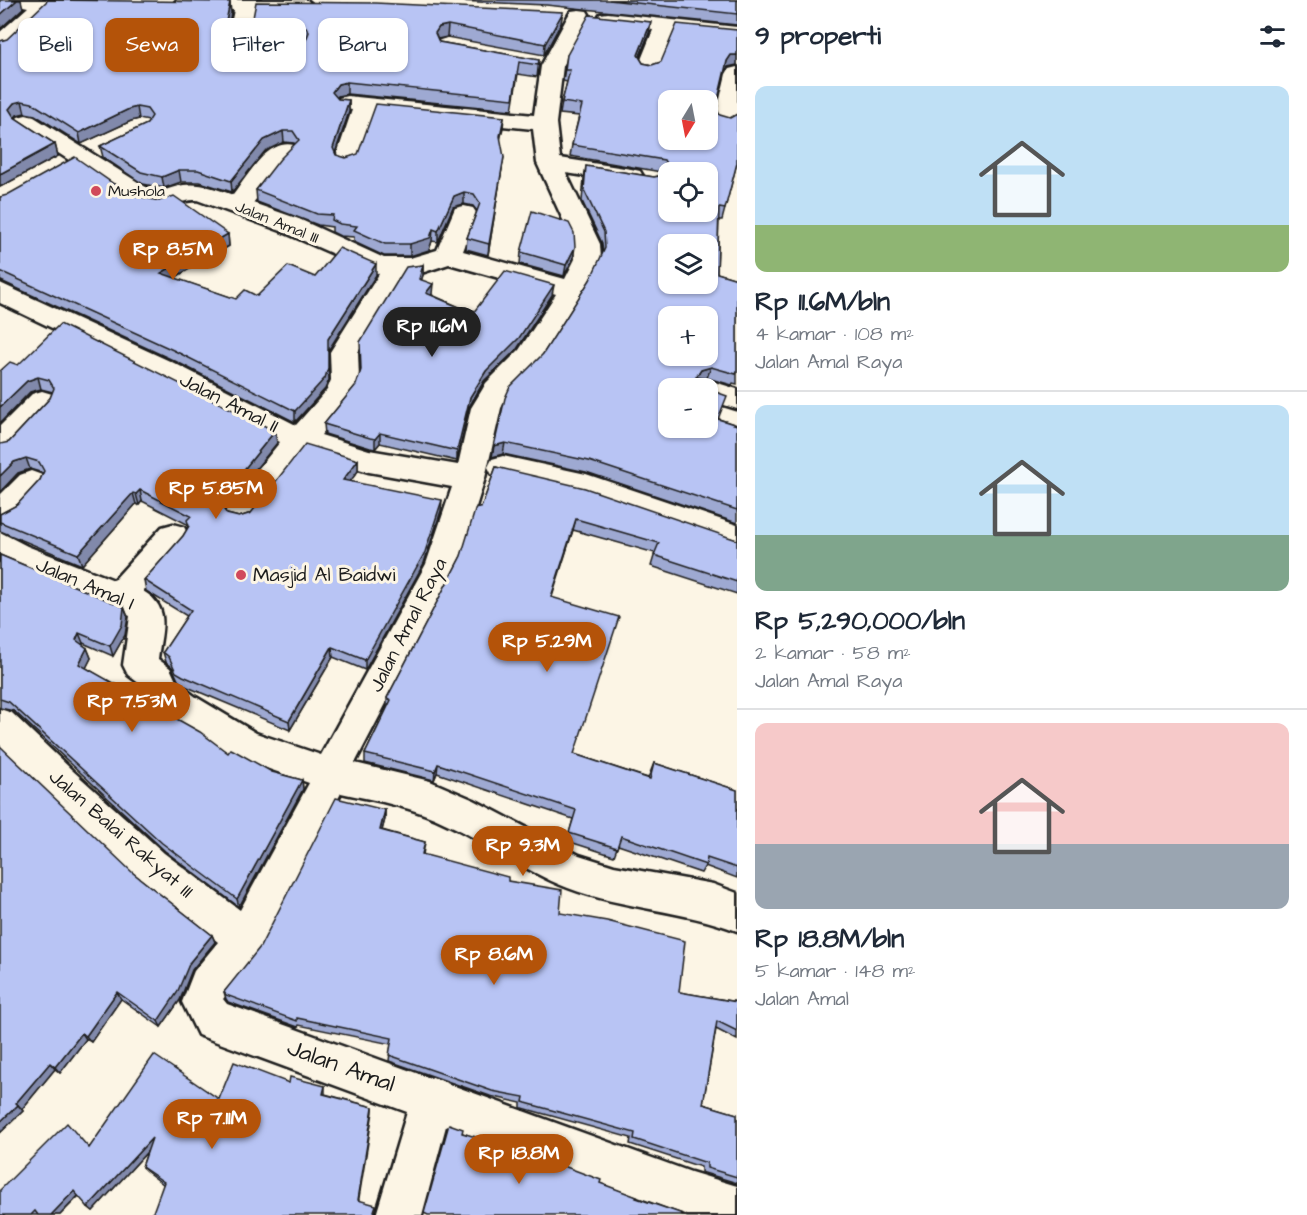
<!DOCTYPE html>
<html lang="id">
<head>
<meta charset="utf-8">
<style>
	body { margin:0; font-family:"Architects Daughter",sans-serif; background:#f2f2f3; color:#1f2937; height:100vh; display:flex; flex-direction:column; font-size:22px; white-space:nowrap }
	* { box-sizing:border-box; margin:0 }
	p { font-size:20px; color:#747a83 }
	.icon { flex:none; width:33px; height:33px; fill:none; stroke:currentColor; stroke-width:2; stroke-linecap:round; stroke-linejoin:round }
	.map { position:relative; flex:1; overflow:hidden }
	.panel { display:flex; flex-direction:column; background:#fff; width:570px }
	.panel>* { flex:none }
	.hud { position:absolute; left:18px; top:18px; width:570px; height:54px; display:flex; gap:12px }
	.needle { width:39px; rotate:190deg }
	.tools { position:absolute; left:658px; top:90px; display:grid; gap:12px }
	.tools a { display:grid; place-items:center; width:60px; height:60px; border-radius:12px; background:#fff; box-shadow:0 2px 4px #0004; font-size:30px }
	.price { position:absolute; translate:-50% -51px; padding:0 14px; border-radius:21px; background:#b45309; color:#fff; font-size:20px; line-height:39px; filter:drop-shadow(0 2px 3px #0008) }
	.price::after { content:''; position:absolute; left:50%; top:36px; width:18px; height:14px; margin-left:-9px; background:inherit; clip-path:polygon(0 0,100% 0,50% 100%) }
	.price.active { background:#222; color:#fff }
	ul { padding:0; list-style:none }
	li { display:grid; align-content:center; gap:12px; height:318px; padding:0 18px }
	li+li { border-top:2px solid #e0e1e3 }
	li span { display:grid; place-items:center; height:186px; border-radius:12px; color:#555 }
	li>.icon { margin-inline-start:auto }
	span .icon { width:108px; height:108px; fill:#fffc; stroke-width:1 }
	li b { font-size:26px }
	h2 { display:flex; justify-content:space-between; align-items:center; height:72px; padding:0 18px; font-size:26px }
	.pill { padding:0 21px; border-radius:12px; background:#fff; box-shadow:0 2px 4px #0004; font-size:21px; line-height:54px }
	.pill.active { background:#b45309; color:#fff }
	main { display:flex; flex:1; min-height:0 }
	.map>svg:first-child { display:block }
</style>
</head>
<body>
<main>
<div class="map">
<svg width="737" height="1215" viewBox="0 0 737 1215">
	<rect width="100%" height="100%" fill="#fcf5e5"/>
	<filter id="ink" filterUnits="userSpaceOnUse"><feTurbulence type="fractalNoise" baseFrequency=".0167" numOctaves="2"/><feDisplacementMap in="SourceGraphic" scale="12" xChannelSelector="R" yChannelSelector="G"/><feConvolveMatrix kernelMatrix="1 2 1 2 8 2 1 2 1" color-interpolation-filters="sRGB"/></filter>
	<g filter="url(#ink)">
		<g fill="none" stroke-linecap="round" stroke-linejoin="round">
			<g stroke="#1c1c1c" stroke-width="5">
				<g id="minor">
					<polygon points="11,0 97,0 100,3 96,7 50,9 8,49 0,51 0,32 28,7 14,4"/>
					<polygon points="177,0 307,0 313,5 309,9 302,11 255,11 250,36 289,40 292,45 289,50 281,52 234,47 228,38 234,10 185,9 178,7 174,3"/>
					<path d="M 579,10 L 587,11 L 590,16 L 563,66 L 556,123 L 560,158 L 631,169 L 640,171 L 643,176 L 640,181 L 631,183 L 566,173 L 600,244 L 601,259 L 586,290 L 539,364 L 507,397 L 501,408 L 485,478 L 458,565 L 355,763 L 430,781 L 474,800 L 579,855 L 614,866 L 713,884 L 737,893 L 737,931 C 683,910 623,909 568,888 C 526,872 488,843 447,824 C 413,807 378,801 341,793 L 260,953 L 223,999 L 227,1004 L 430,1078 L 433,1077 L 449,1084 L 691,1172 L 737,1186 L 737,1215 L 687,1215 L 446,1126 L 422,1215 L 376,1215 L 407,1112 L 198,1035 L 182,1002 L 194,971 L 218,942 L 138,879 L 0,747 L 0,709 L 12,713 L 72,770 L 164,853 L 240,910 L 309,783 L 232,756 L 172,719 L 151,703 L 144,687 L 128,675 L 123,665 L 130,616 L 0,561 L 0,532 L 27,546 L 114,580 L 162,527 L 173,524 L 184,527 L 189,536 L 184,545 L 143,591 C 172,608 161,631 158,659 L 170,668 L 177,683 L 196,697 L 256,733 L 321,755 L 426,564 L 452,487 L 369,472 L 305,453 L 251,523 L 240,526 L 229,523 L 224,514 L 229,505 L 280,442 L 154,377 L 0,303 L 0,283 L 174,363 L 296,425 L 327,390 L 331,380 L 330,352 L 379,274 L 281,231 L 197,200 C 173,200 168,214 140,206 L 18,127 L 14,122 L 18,117 L 26,115 L 34,117 L 157,194 C 188,179 203,184 233,195 C 247,177 267,138 294,145 L 298,150 L 279,169 L 253,203 L 299,219 L 384,258 L 410,258 L 437,250 L 455,208 L 464,206 L 473,208 L 477,214 L 463,251 L 565,279 L 575,259 L 574,244 L 537,163 L 533,129 L 374,113 L 359,160 L 356,165 L 347,167 L 338,165 L 335,160 L 352,110 L 339,108 L 335,103 L 339,98 L 347,96 L 534,115 L 541,66 L 568,16 L 571,11 ZM 449,264 L 556,294 L 519,350 L 486,383 L 482,390 L 471,408 L 458,465 L 369,450 L 321,435 L 354,394 L 359,380 L 358,352 L 405,275 L 412,276 Z"/>
					<polygon points="608,13 737,27 737,39 673,33 660,67 657,72 649,74 641,72 638,67 653,30 600,24 597,19 600,14"/>
					<polygon points="737,67 737,122 727,127 719,125 715,120 726,74 729,69"/>
					<polygon points="708,380 737,389 737,409 708,400 708,388 695,388 698,383"/>
					<polygon points="42,391 52,394 56,401 52,408 11,452 0,455 0,426 32,394"/>
					<polygon points="503,456 586,474 737,525 737,550 583,497 492,475 488,467 492,459"/>
					<path d="M 31,471 L 42,475 L 46,483 C 37,500 18,520 0,526 L 0,495 L 20,475 Z"/>
				</g>
			</g>
			<use href="#minor" fill="#fcf5e5" fill-rule="evenodd"/>
		</g>
		<g fill="#9ea9d2" stroke="#1c1c1c" stroke-width="1.5">
			<polygon points="435,0 737,0 737,25 546,5"/>
			<polygon points="231,13 227,31 231,37 296,43 307,39 253,34 252,23 561,23 544,55 447,37 438,40 439,42 539,60 537,77 518,74 512,110 347,94 338,96 337,97 338,99 349,100 349,112 335,153 336,155 346,158 504,117 500,140 502,168 488,255 466,249 467,238 477,211 473,206 464,204 453,207 438,242 432,241 429,250 410,256 384,256 354,242 354,237 340,236 332,232 332,227 318,225 257,202 256,190 295,144 294,143 284,142 265,151 232,192 200,182 181,182 164,188 143,184 103,157 100,146 147,124 149,121 139,119 131,121 81,144 35,115 25,113 17,115 15,118 55,144 58,156 0,187 0,41"/>
			<polygon points="737,30 737,65 728,67 724,72 716,108 737,163 722,220 719,220 717,273 737,279 737,384 733,383 732,385 707,378 705,378 719,419 737,425 737,523 586,472 503,454 492,457 543,354 590,280 603,254 602,243 582,201 584,178 586,166 654,177 663,175 661,172 570,156 572,145 579,116 560,114 562,102 567,82 563,81 567,55 649,33 639,57 643,63 652,65 661,62"/>
			<polygon points="114,184 137,196 228,234 229,246 174,278 236,299 257,296 315,277 376,275 328,351 329,380 325,389 295,422 175,361 1,281 0,282 0,197"/>
			<polygon points="521,252 573,259 564,276 520,264"/>
			<polygon points="423,265 423,275 421,280 432,294 432,295 473,313 552,295 517,349 484,381 469,407 457,461 380,443 375,449 370,448 325,434 324,424 356,385"/>
			<polygon points="18,365 277,443 227,504 224,510 227,514 239,517 251,513 358,460 358,471 350,481 441,511 424,563 365,670 333,657 290,730 185,686 179,682 172,667 166,662 163,652 187,616 146,591 144,580 183,536 188,528 187,524 142,501 139,505 136,504 82,565 0,531 0,514 17,505 40,480 43,473 30,469 18,473 9,442 50,398 53,392 41,389 30,392"/>
			<polygon points="496,467 737,540 737,594 651,566 655,553 573,530 552,597 574,754 648,778 654,763 737,790 737,878 705,866 701,873 618,845 614,856 567,841 573,819 437,773 434,780 365,763 365,754 387,708 387,698 461,556 481,508"/>
			<polygon points="0,555 124,607 128,617 125,635 113,656 83,643 83,645 87,648 91,658 86,668 228,753 272,772 302,780 303,789 239,907 165,851 14,711 0,708"/>
			<polygon points="385,810 385,819 382,830 425,842 423,855 508,881 560,913 679,992 737,1002 737,1040 716,1029 703,1104 737,1114 737,1183 701,1172 701,1167 630,1144 631,1138 523,1108 521,1108 521,1103 490,1096 389,1061 391,1044 299,1025 298,1027 228,1002 226,999 224,992"/>
			<polygon points="133,873 212,935 215,942 192,970 180,1000 161,1027 121,999 91,1042 86,1039 60,1073 55,1069 22,1109 23,1111 0,1133"/>
			<polygon points="289,1083 325,1086 325,1094 373,1107 358,1200 375,1209 163,1184 146,1171 142,1167 147,1152 93,1211 88,1207 79,1196 60,1215 0,1215 89,1147 219,1099"/>
		</g>
		<g fill="#8189ab" stroke="#1c1c1c" stroke-width="1.5">
			<polygon points="17,0 21,0 23,8 0,29 0,15"/>
			<polygon points="230,2 231,13 226,38 225,26"/>
			<polygon points="563,12 561,23 544,55 545,44"/>
			<polygon points="651,22 649,33 636,66 638,55"/>
			<polygon points="448,25 447,37 438,39 434,45 435,33 439,27"/>
			<polygon points="731,55 737,55 737,65 728,67 724,73 727,61"/>
			<polygon points="347,82 347,94 338,96 333,103 332,92 338,84"/>
			<polygon points="349,100 349,112 333,159 333,148"/>
			<polygon points="22,101 25,113 17,115 12,121 9,109 14,103"/>
			<polygon points="137,107 139,119 131,121 81,144 79,133 129,109"/>
			<polygon points="504,117 503,128 498,148 500,136"/>
			<polygon points="283,131 284,142 265,151 232,192 231,181 264,140"/>
			<polygon points="55,144 58,156 0,187 0,174"/>
			<polygon points="504,157 502,168 488,255 489,244"/>
			<polygon points="179,170 181,182 164,188 162,177"/>
			<polygon points="464,192 464,204 453,207 438,242 438,231 454,196"/>
			<polygon points="433,229 432,241 429,250 410,256 410,244"/>
			<polygon points="228,234 229,246 163,284 161,273"/>
			<polygon points="575,247 573,259 564,276 566,265"/>
			<polygon points="376,264 376,275 328,351 329,380 325,389 295,422 295,411 328,339"/>
			<polygon points="423,265 423,275 419,290 419,279"/>
			<polygon points="433,284 432,294 426,303 426,293"/>
			<polygon points="554,285 552,295 517,349 484,381 469,407 457,461 457,451 470,397 486,371"/>
			<polygon points="711,367 707,378 697,381 696,377 701,370"/>
			<polygon points="38,377 41,389 30,392 0,423 0,407 27,381"/>
			<polygon points="275,431 277,443 227,504 222,515 220,504 225,493"/>
			<polygon points="380,433 380,443 375,449 375,439"/>
			<polygon points="505,443 503,454 492,457 494,446"/>
			<polygon points="26,458 30,469 18,473 0,492 0,476 14,462"/>
			<polygon points="358,460 358,471 343,491 343,480"/>
			<polygon points="140,490 142,501 139,505 136,494"/>
			<polygon points="133,493 136,504 82,565 78,554"/>
			<polygon points="442,500 441,511 424,563 365,670 365,660"/>
			<polygon points="576,519 573,530 548,607 551,597"/>
			<polygon points="124,607 128,617 125,635 113,656 110,646"/>
			<polygon points="79,633 83,643 80,650 76,640"/>
			<polygon points="332,647 333,657 290,730 289,721"/>
			<polygon points="87,648 91,658 83,674 79,664"/>
			<polygon points="438,764 437,773 434,780 435,771"/>
			<polygon points="302,780 303,789 239,907 237,899"/>
			<polygon points="385,810 385,819 380,838 380,830"/>
			<polygon points="212,935 215,942 192,970 180,1000 161,1027 158,1021 190,962"/>
			<polygon points="117,992 121,999 91,1042 86,1036"/>
			<polygon points="82,1033 86,1039 60,1073 55,1067"/>
			<polygon points="50,1063 55,1069 22,1109 16,1103"/>
			<polygon points="18,1105 23,1111 0,1133 0,1122"/>
			<polygon points="373,1107 373,1112 358,1204 358,1200"/>
			<polygon points="152,1138 156,1142 93,1211 88,1207"/>
			<polygon points="74,1191 79,1195 60,1215 51,1215"/>
		</g>
		<g fill="#b8c4f4" stroke="#1c1c1c" stroke-width="1.5" fill-rule="evenodd">
			<polygon points="0,0 17,0 0,15"/>
			<polygon points="48,0 230,2 225,26 231,37 296,43 306,40 309,32 306,27 252,23 256,2 375,3 563,12 545,44 448,25 439,27 435,33 439,42 539,60 538,65 519,62 513,99 347,82 338,84 332,92 338,99 349,100 333,148 336,155 346,158 358,154 376,104 504,117 500,136 504,157 489,244 467,238 480,203 474,194 464,192 454,196 438,231 433,229 430,238 410,244 385,244 354,230 357,226 340,224 332,220 333,215 317,214 256,190 280,159 299,140 293,131 283,131 264,140 231,181 198,170 179,170 162,177 141,172 100,146 147,124 152,116 147,109 137,107 129,109 79,133 32,103 22,101 14,103 9,109 14,117 55,144 0,174 0,41 7,39"/>
			<polygon points="609,0 737,0 737,14"/>
			<path d="M 589,15 L 651,22 L 638,55 L 643,63 L 652,65 L 661,62 L 677,24 L 737,30 L 737,55 L 731,55 L 727,61 L 716,108 L 720,115 L 730,118 L 737,114 L 737,163 L 725,209 L 719,208 L 717,273 L 737,279 L 737,372 L 736,374 L 711,367 L 701,370 L 696,377 L 709,379 L 710,390 L 727,396 L 718,419 L 737,425 L 737,510 L 589,461 L 505,443 L 494,446 L 505,398 L 510,387 L 543,354 L 590,280 L 605,248 L 604,232 L 584,190 L 586,166 L 654,177 L 664,175 L 669,169 L 664,160 L 572,145 L 582,105 L 562,102 L 570,70 L 565,70 L 567,55 ZM 669,100 L 708,100 L 708,140 L 669,140 ZM 669,172 L 708,172 L 708,212 L 669,212 ZM 669,244 L 708,244 L 708,284 L 669,284 ZM 669,316 L 708,316 L 708,356 L 669,356 ZM 669,388 L 708,388 L 708,428 L 669,428 Z"/>
			<polygon points="75,157 114,184 137,196 159,201 174,196 228,234 161,273 236,299 245,290 257,296 288,266 315,277 339,248 376,264 328,339 328,368 325,378 295,411 173,350 0,271 0,197 7,195"/>
			<polygon points="532,211 569,223 574,233 575,247 566,265 521,252"/>
			<polygon points="423,265 419,279 433,284 426,293 473,313 505,271 554,285 519,338 486,371 470,397 457,451 380,433 375,439 370,438 324,424 356,385 361,370 360,342 406,267"/>
			<polygon points="60,324 275,431 225,493 220,504 227,514 239,517 251,513 305,444 358,460 343,480 442,500 425,552 365,660 332,647 289,721 183,676 176,672 169,657 163,652 191,610 144,580 183,536 189,526 187,520 191,516 140,490 136,494 133,493 78,554 0,522 0,514 17,505 40,480 44,471 39,462 26,458 14,462 0,476 0,444 9,442 50,398 54,388 49,380 38,377 27,381 0,407 0,371 10,362 18,365"/>
			<polygon points="496,467 585,488 737,540 737,582 654,555 659,543 576,519 551,597 619,617 574,754 650,779 654,763 737,790 737,868 707,858 706,865 621,836 617,848 569,833 576,810 438,764 435,771 365,754 391,700 387,698 461,556 476,507 481,508"/>
			<polygon points="0,555 124,607 122,625 110,646 79,633 76,640 87,648 79,664 200,732 228,753 231,749 233,750 272,772 302,780 237,899 162,843 9,702 0,699"/>
			<polygon points="0,746 133,873 212,935 190,962 177,993 158,1021 117,992 86,1036 82,1033 55,1067 50,1063 16,1103 18,1105 0,1122"/>
			<polygon points="336,798 385,810 380,830 425,842 422,854 508,877 508,881 562,890 560,913 607,921 685,941 679,992 737,1002 737,1031 717,1021 703,1104 737,1114 737,1177 707,1168 707,1163 634,1139 635,1133 526,1103 523,1102 524,1097 492,1091 389,1055 392,1038 297,1018 297,1021 226,995 224,992 260,947"/>
			<polygon points="154,1055 219,1099 234,1062 289,1083 290,1077 325,1086 323,1094 373,1107 358,1200 376,1205 374,1211 377,1214 376,1215 152,1215 164,1182 142,1167 152,1138 88,1207 74,1191 51,1215 38,1215 35,1211 31,1215 0,1215 0,1190 67,1123 89,1148"/>
			<polygon points="449,1124 463,1129 462,1133 518,1149 601,1180 600,1183 637,1197 636,1198 686,1215 428,1215 424,1213"/>
		</g>
	</g>
	<g fill="#d1495b" stroke="#fcf5e5" stroke-width="2">
		<circle cx="96" cy="191" r="6"/>
		<circle cx="241" cy="575" r="6"/>
	</g>
	<g text-anchor="middle" dominant-baseline="central" stroke-width="6" stroke-linejoin="round" paint-order="stroke">
		<g font-size="16" fill="#1c1c1c" stroke="#fcf5e5" text-anchor="start">
			<text x="108" y="191">Mushola</text>
		</g>
		<g font-size="16" fill="#1c1c1c" stroke="#fcf5e5">
			<text transform="translate(277 222) rotate(22)">Jalan Amal III</text>
		</g>
		<g font-size="20" fill="#1c1c1c" stroke="#fcf5e5">
			<text transform="translate(229 403) rotate(27)">Jalan Amal II</text>
			<text transform="translate(85 584) rotate(23)">Jalan Amal I</text>
			<text transform="translate(408 625) rotate(-63)">Jalan Amal Raya</text>
			<text transform="translate(121 834) rotate(41)">Jalan Balai Rakyat III</text>
		</g>
		<g font-size="20" fill="#1c1c1c" stroke="#fcf5e5" text-anchor="start">
			<text x="253" y="575">Masjid Al Baidwi</text>
		</g>
		<g font-size="24" fill="#1c1c1c" stroke="#fcf5e5">
			<text transform="translate(341 1066) rotate(20)">Jalan Amal</text>
		</g>
	</g>
</svg>
<div class="tools">
<a><svg class="needle" viewBox="-14 -14 28 28"><path d="M0-13l5 13h-10z" fill="#e53935"/><path d="M0 13l5-13h-10z" fill="#747a83"/></svg></a>
<a><svg class="icon" aria-label="locate" viewBox="0 0 24 24"><circle cx="12" cy="12" r="6"/><path d="M12 2v4M12 18v4M2 12h4M18 12h4"/></svg></a>
<a><svg class="icon" aria-label="layers" viewBox="0 0 24 24"><path d="M12 4l9 5-9 5-9-5zM3 14l9 5 9-5"/></svg></a>
<a>+</a>
<a>−</a>
</div>
<b class="price" style="left:173px;top:281px">Rp 8.5M</b>
<b class="price active" style="left:432px;top:358px">Rp 11.6M</b>
<b class="price" style="left:216px;top:520px">Rp 5.85M</b>
<b class="price" style="left:547px;top:673px">Rp 5.29M</b>
<b class="price" style="left:132px;top:733px">Rp 7.53M</b>
<b class="price" style="left:523px;top:877px">Rp 9.3M</b>
<b class="price" style="left:494px;top:986px">Rp 8.6M</b>
<b class="price" style="left:212px;top:1150px">Rp 7.11M</b>
<b class="price" style="left:519px;top:1185px">Rp 18.8M</b>
<div class="hud">
<a class="pill">Beli</a>
<a class="pill active">Sewa</a>
<a class="pill">Filter</a>
<a class="pill">Baru</a>
</div>
</div>
<section class="panel">
<h2>9 properti<svg class="icon" aria-label="filters" viewBox="0 0 24 24"><path d="M4 7h16M4 17h16"/><circle cx="9" cy="7" r="2"/><circle cx="15" cy="17" r="2"/></svg></h2>
<ul>
<li><span style="background:linear-gradient(#bfe0f5 75%,#8fb573 0)"><svg class="icon" aria-label="home" viewBox="0 0 24 24"><path d="M3 11l9-7 9 7M6 9v11h12V9"/></svg></span><div><b>Rp 11.6M/bln</b><p>4 kamar · 108 m²</p><p>Jalan Amal Raya</p></div></li>
<li><span style="background:linear-gradient(#bfe0f5 70%,#7fa58c 0)"><svg class="icon" aria-label="home" viewBox="0 0 24 24"><path d="M3 11l9-7 9 7M6 9v11h12V9"/></svg></span><div><b>Rp 5,290,000/bln</b><p>2 kamar · 58 m²</p><p>Jalan Amal Raya</p></div></li>
<li><span style="background:linear-gradient(#f6c9c9 65%,#9aa5b1 0)"><svg class="icon" aria-label="home" viewBox="0 0 24 24"><path d="M3 11l9-7 9 7M6 9v11h12V9"/></svg></span><div><b>Rp 18.8M/bln</b><p>5 kamar · 148 m²</p><p>Jalan Amal</p></div></li>
</ul>
</section>
</main>
</body>
</html>
